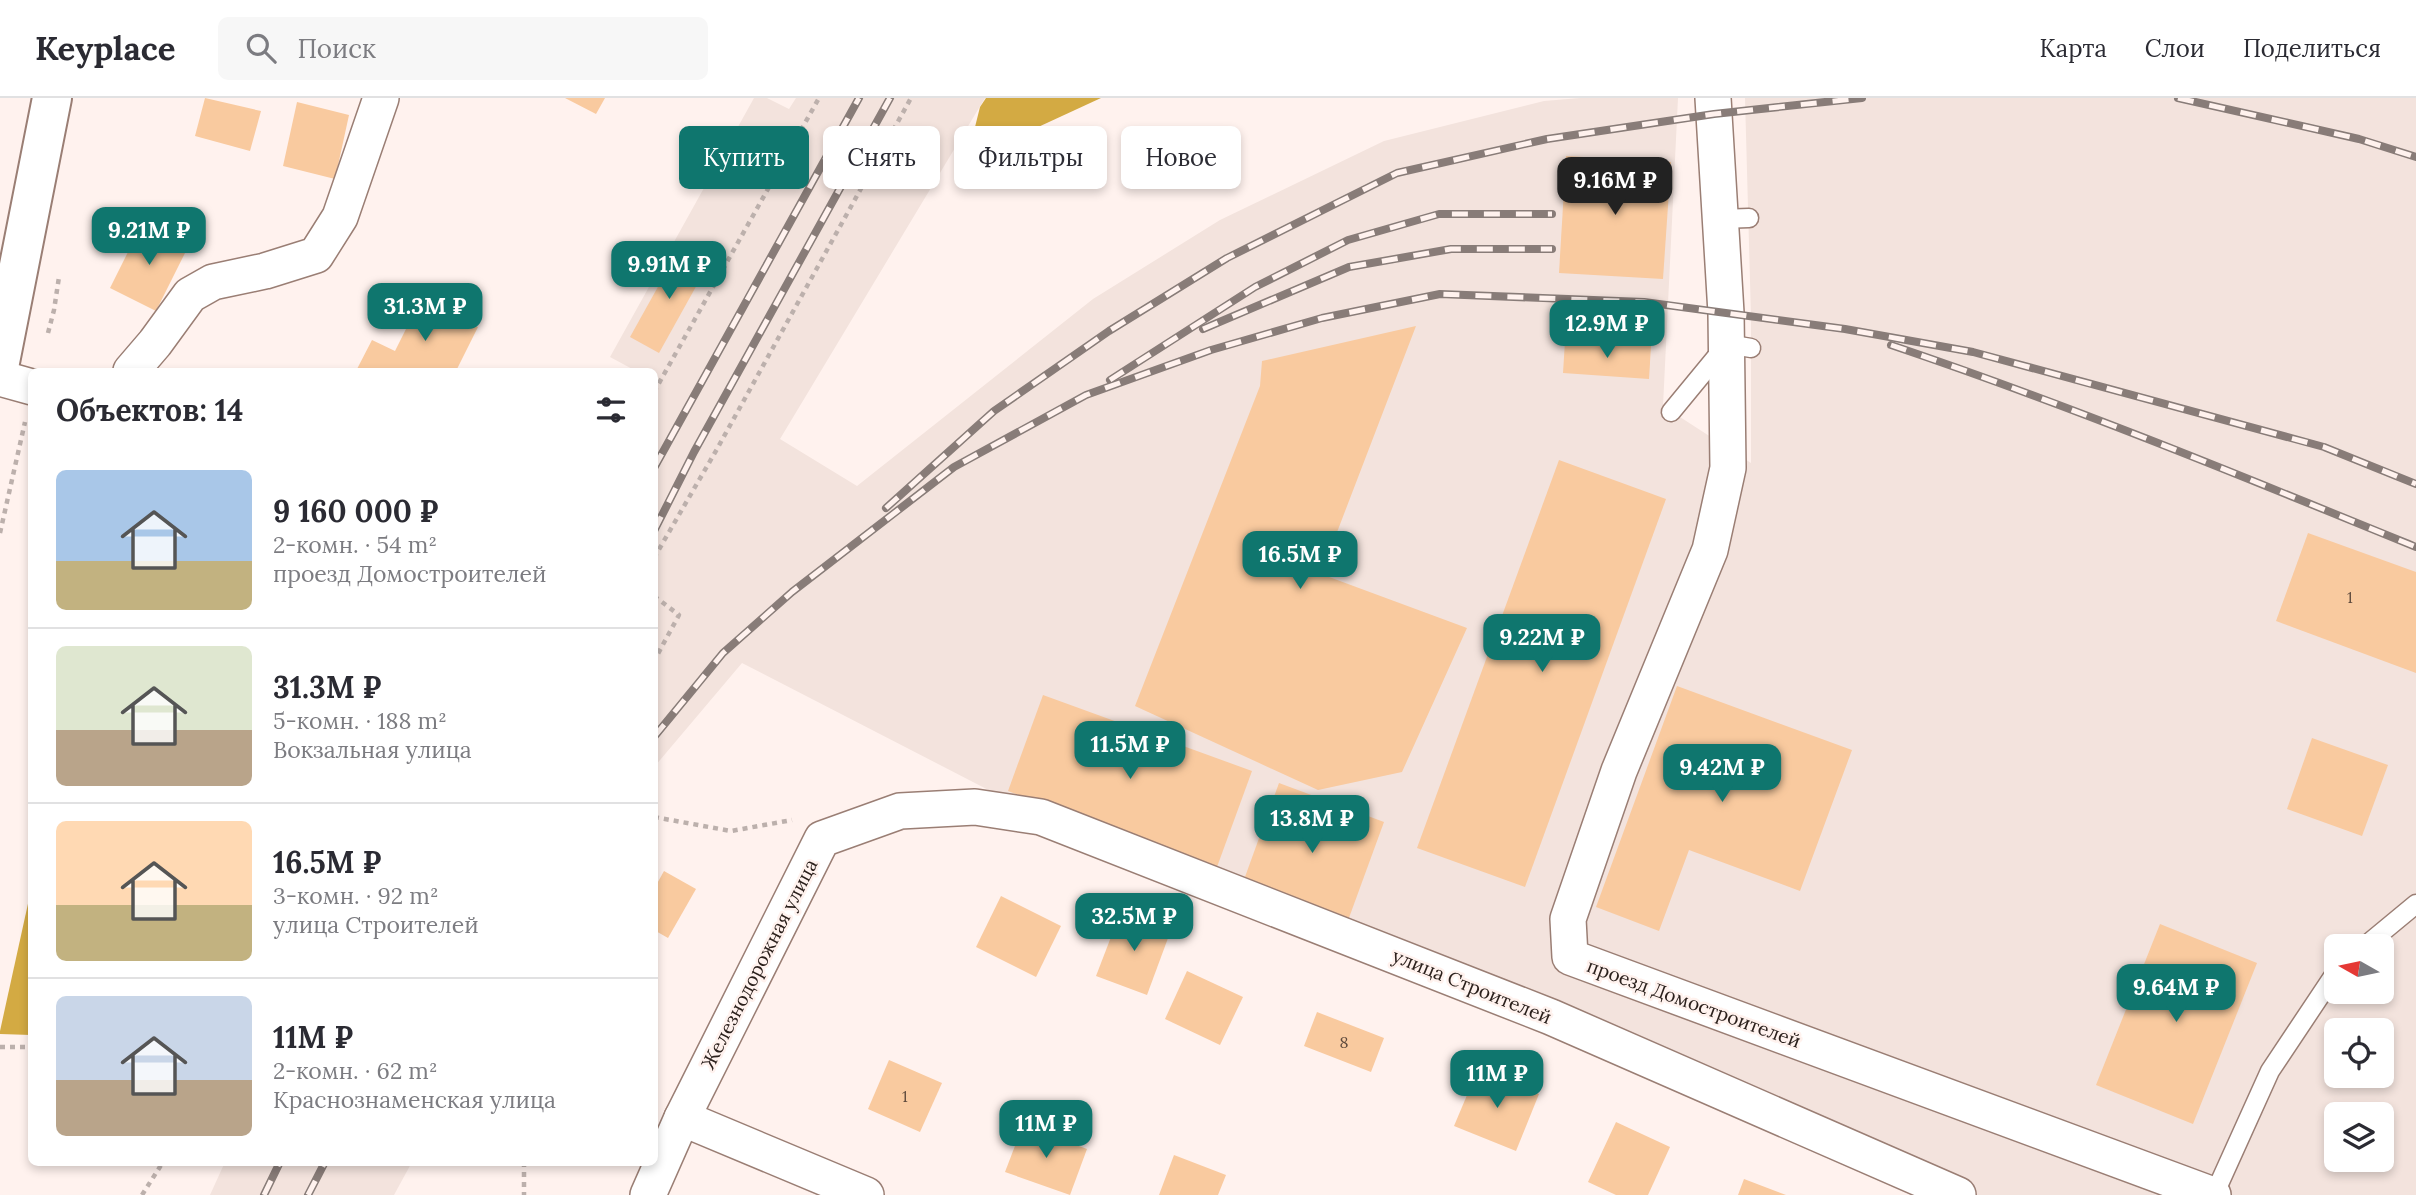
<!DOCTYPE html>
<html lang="ru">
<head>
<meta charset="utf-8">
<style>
	body { margin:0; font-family:Lora,serif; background:#f7f7f7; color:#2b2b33; height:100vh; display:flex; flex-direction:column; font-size:26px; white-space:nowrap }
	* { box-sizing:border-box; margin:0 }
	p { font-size:23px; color:#7c7c81 }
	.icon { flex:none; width:38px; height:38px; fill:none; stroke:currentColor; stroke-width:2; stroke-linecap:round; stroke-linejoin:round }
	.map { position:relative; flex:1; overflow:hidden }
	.details { position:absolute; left:28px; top:270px; width:630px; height:798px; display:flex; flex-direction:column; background:#fff; border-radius:10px; box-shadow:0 4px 10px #0003 }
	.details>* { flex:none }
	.guide { position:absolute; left:679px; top:28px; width:665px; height:63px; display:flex; gap:14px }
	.needle { width:46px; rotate:279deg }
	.fabs { position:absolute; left:2324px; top:836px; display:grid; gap:14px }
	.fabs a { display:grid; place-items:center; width:70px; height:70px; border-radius:10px; background:#fff; box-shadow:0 4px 10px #0003; font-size:35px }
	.price { position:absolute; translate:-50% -60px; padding:0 16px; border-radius:14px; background:#0f766e; color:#fff; font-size:23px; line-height:46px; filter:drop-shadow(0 2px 4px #0008) }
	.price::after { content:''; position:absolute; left:50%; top:42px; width:21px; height:16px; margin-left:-10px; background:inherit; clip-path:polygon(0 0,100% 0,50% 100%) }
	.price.current { background:#222; color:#fff }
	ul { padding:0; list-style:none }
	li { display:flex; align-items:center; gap:21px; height:175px; padding:0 28px }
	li+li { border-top:2px solid #e1e1e2 }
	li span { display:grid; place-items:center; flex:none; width:196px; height:140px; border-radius:10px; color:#555 }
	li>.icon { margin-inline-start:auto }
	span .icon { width:84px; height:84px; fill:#fffc; stroke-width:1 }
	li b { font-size:30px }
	h2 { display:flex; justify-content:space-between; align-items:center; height:84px; padding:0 28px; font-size:30px }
	.tag { padding:0 24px; border-radius:10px; background:#fff; box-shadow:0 4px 10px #0003; font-size:24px; line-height:63px }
	.tag.current { background:#0f766e; color:#fff }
	header { display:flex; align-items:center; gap:42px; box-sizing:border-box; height:98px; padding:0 35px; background:#fff; border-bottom:2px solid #e1e1e2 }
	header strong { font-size:33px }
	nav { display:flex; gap:38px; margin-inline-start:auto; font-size:24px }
	.search { width:490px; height:63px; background:#f7f7f7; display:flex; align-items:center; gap:18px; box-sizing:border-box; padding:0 24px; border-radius:10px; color:#7c7c81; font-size:26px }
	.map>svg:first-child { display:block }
</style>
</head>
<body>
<header>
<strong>Keyplace</strong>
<div class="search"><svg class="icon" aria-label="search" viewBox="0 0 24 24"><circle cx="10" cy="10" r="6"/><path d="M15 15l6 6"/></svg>Поиск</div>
<nav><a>Карта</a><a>Слои</a><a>Поделиться</a></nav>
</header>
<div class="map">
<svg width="2416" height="1097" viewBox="0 0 2416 1097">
	<rect width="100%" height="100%" fill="#fff2ee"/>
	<g fill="#f3e3dd" fill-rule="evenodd">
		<path d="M 754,0 L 767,0 L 789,11 L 796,0 L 985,0 L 780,341 L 857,388 L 1093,201 L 1220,122 L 1384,43 L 1544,3 L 1580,0 L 1678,0 L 1663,308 L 1751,365 L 1751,219 L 1745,0 L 2416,0 L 2416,1097 L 1958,1097 L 1041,719 L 742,565 L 655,668 L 654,273 L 636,273 L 610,259 ZM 2336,849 L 2382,849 L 2382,894 L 2336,894 ZM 2336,933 L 2382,933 L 2382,978 L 2336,978 ZM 2336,1017 L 2382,1017 L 2382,1062 L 2336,1062 Z"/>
		<polygon points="225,1064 412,1064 394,1097 210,1097"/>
	</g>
	<g fill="#d3aa43">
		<polygon points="986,0 1101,0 997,48 971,45 980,9"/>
		<polygon points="31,792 31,937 0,936 0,933"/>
	</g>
	<g fill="#f9ca9f">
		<polygon points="205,0 261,13 250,53 195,38"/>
		<polygon points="565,0 605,0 596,16"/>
		<polygon points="297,4 349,17 335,81 283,68"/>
		<polygon points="1566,58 1671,64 1663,181 1559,175"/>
		<polygon points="142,126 188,149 156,213 110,190"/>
		<polygon points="679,151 708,167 659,255 630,239"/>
		<polygon points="421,201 478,229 456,273 357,271 372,242 395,253"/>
		<polygon points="1416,228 1321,476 1467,530 1402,674 1318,692 1135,608 1260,288 1262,263"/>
		<polygon points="1565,243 1651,248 1649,281 1563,275"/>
		<polygon points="1559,362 1666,401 1525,789 1417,750"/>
		<polygon points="2308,435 2416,474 2416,575 2276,523"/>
		<polygon points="1677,588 1852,652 1800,793 1689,752 1659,833 1596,809"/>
		<polygon points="1043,597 1252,673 1217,769 1008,693"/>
		<polygon points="2312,640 2388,667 2362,738 2287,711"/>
		<polygon points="1279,685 1384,724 1346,828 1241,790"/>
		<polygon points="664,773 696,791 668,840 654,832 654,791"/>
		<polygon points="1001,798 1061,828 1036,879 976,849"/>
		<polygon points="1121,813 1171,832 1147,897 1096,878"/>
		<polygon points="2160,826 2257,865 2193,1026 2096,987"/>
		<polygon points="1187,873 1243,899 1220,947 1165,921"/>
		<polygon points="1317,914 1384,940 1371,974 1304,948"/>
		<polygon points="889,962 942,985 920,1034 868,1011"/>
		<polygon points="1478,971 1539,996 1516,1053 1454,1028"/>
		<polygon points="1616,1024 1670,1049 1648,1097 1616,1097 1588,1084"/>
		<polygon points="1023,1027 1087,1051 1070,1097 1005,1074"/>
		<polygon points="1174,1057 1226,1077 1218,1097 1159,1097"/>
		<polygon points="1744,1081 1786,1097 1738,1097"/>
	</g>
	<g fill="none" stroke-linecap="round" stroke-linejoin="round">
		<g stroke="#9a7e74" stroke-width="21">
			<g id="service">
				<polyline points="1721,121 1749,120"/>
				<polyline points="1671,314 1727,246 1751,250"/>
				<polyline points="2364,849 2416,806"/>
				<polyline points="2214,1097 2270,973 2336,874"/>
			</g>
		</g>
		<g stroke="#9a7e74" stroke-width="38">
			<g id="minor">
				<polyline points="1713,0 1726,215 1728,370 1710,452 1619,673 1568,821 1570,859 2213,1097"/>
				<polyline points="131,273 155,245 190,197 213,184 265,173 316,157 340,119 381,0"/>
				<polyline points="0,280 32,289"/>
				<polyline points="682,1020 866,1097"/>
				<polyline points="648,1097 682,1020 822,741 900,713 975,709 1041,719 1551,919 1958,1097"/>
			</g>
		</g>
		<g stroke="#9a7e74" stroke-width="42">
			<polyline id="secondary" points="0,264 52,0"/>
		</g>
		<g stroke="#bcb0ac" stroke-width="4.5" stroke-dasharray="5 5" stroke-linecap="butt">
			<polyline points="48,235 54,212 59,179"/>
			<polyline points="654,294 819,0"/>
			<polyline points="0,435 25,324"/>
			<polyline points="654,460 717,351 911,0"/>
			<polyline points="654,498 679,517 654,563"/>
			<polyline points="654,719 731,733 792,722"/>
			<polyline points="0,949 32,949"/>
			<polyline points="524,1064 524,1097"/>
			<polyline points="142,1097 163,1064"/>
		</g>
		<use href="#service" stroke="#fff" stroke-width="18"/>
		<use href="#minor" stroke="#fff" stroke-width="35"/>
		<use href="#secondary" stroke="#fff" stroke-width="38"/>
		<g stroke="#887c78" stroke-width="8">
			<g id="rail">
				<polyline points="2178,0 2359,41 2416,59"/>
				<polyline points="1203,231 1349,169 1451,151 1552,151"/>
				<path d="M 1891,247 C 2069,307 2242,378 2416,449"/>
				<polyline points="1110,282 1255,189 1348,142 1439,116 1552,116"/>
				<polyline points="654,370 859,0"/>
				<polyline points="886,410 994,313 1109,233 1227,160 1397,75 1547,41 1714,16 1862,0"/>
				<polyline points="654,433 694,354 890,0"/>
				<polyline points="654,639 723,555 792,494 954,369 1086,297 1211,252 1322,220 1440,196 1644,204 1845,231 1973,254 2324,349 2416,386"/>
				<polyline points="264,1097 280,1064"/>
				<polyline points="308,1097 325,1064"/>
			</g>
		</g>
		<use href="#rail" stroke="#fff2ee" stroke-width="5" stroke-dasharray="16" stroke-linecap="butt"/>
	</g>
	<g text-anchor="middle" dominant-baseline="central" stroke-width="5" stroke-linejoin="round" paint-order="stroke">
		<g font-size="16" fill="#5e4a3d">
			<text x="2350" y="499">1</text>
			<text x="1344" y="944">8</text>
			<text x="905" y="998">1</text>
		</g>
		<g font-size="19" fill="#2b201c" stroke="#fff2ee">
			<text transform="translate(759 866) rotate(-63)">Железнодорожная улица</text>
			<text transform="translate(1472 888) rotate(22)">улица Строителей</text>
			<text transform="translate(1694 905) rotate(20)">проезд Домостроителей</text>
		</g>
	</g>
</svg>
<div class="fabs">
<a><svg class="needle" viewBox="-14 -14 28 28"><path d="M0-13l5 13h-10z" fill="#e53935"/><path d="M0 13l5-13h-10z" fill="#7c7c81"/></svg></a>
<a><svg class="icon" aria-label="locate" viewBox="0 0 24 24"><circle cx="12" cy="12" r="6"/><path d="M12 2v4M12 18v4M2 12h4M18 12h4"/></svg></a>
<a><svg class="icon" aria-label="layers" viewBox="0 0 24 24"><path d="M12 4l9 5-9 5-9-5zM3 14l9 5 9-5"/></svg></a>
</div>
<b class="price current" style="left:1615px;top:119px">9.16M ₽</b>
<b class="price" style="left:149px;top:169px">9.21M ₽</b>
<b class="price" style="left:669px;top:203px">9.91M ₽</b>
<b class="price" style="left:425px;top:245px">31.3M ₽</b>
<b class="price" style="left:1607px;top:262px">12.9M ₽</b>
<b class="price" style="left:1300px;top:493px">16.5M ₽</b>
<b class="price" style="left:1542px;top:576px">9.22M ₽</b>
<b class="price" style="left:1130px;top:683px">11.5M ₽</b>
<b class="price" style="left:1722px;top:706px">9.42M ₽</b>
<b class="price" style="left:1312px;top:757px">13.8M ₽</b>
<b class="price" style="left:1134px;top:855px">32.5M ₽</b>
<b class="price" style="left:2176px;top:926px">9.64M ₽</b>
<b class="price" style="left:1497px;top:1012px">11M ₽</b>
<b class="price" style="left:1046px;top:1062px">11M ₽</b>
<div class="guide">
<a class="tag current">Купить</a>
<a class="tag">Снять</a>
<a class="tag">Фильтры</a>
<a class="tag">Новое</a>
</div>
<section class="details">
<h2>Объектов: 14<svg class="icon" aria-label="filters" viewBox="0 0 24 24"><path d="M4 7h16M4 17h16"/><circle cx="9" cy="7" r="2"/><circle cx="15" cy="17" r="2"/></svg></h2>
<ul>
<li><span style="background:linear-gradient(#a9c7e8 65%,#c2b280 0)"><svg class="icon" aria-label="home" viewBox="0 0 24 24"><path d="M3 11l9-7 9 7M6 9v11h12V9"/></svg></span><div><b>9 160 000 ₽</b><p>2-комн. · 54 m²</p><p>проезд Домостроителей</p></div></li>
<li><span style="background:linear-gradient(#dfe7d0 60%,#b9a48a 0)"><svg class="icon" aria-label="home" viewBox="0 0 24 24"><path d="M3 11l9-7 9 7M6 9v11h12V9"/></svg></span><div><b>31.3M ₽</b><p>5-комн. · 188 m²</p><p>Вокзальная улица</p></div></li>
<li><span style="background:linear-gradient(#ffd9b3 60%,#c2b280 0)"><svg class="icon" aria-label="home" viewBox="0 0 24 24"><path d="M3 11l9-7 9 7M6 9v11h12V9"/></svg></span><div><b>16.5M ₽</b><p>3-комн. · 92 m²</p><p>улица Строителей</p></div></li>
<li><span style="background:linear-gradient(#c9d6e8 60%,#b9a48a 0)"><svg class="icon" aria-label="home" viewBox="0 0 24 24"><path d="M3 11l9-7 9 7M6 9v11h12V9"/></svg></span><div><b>11M ₽</b><p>2-комн. · 62 m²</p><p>Краснознаменская улица</p></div></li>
</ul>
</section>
</div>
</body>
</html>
